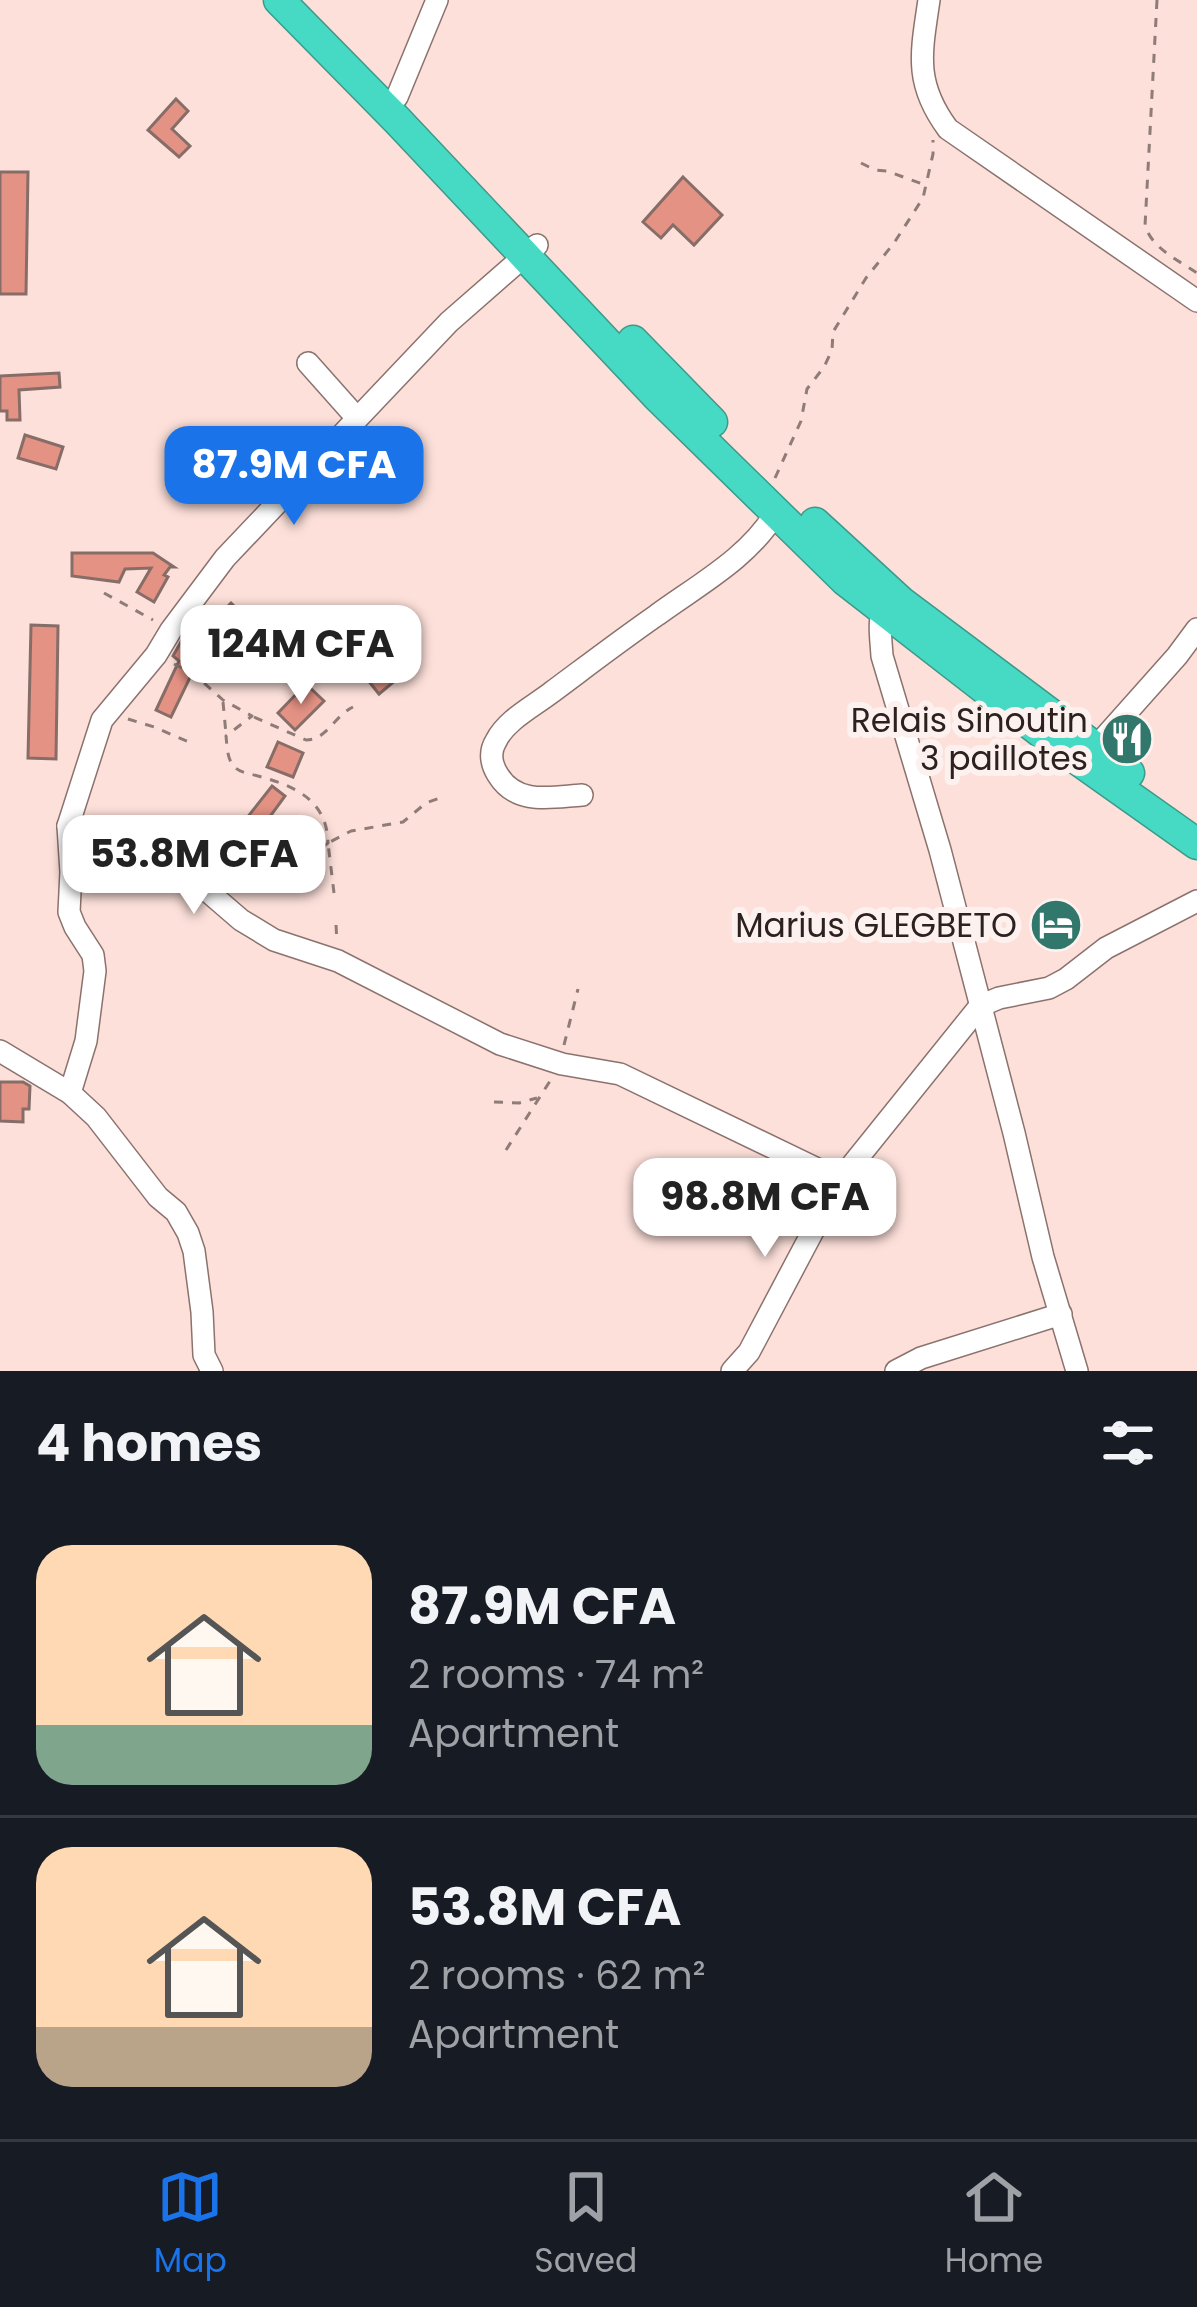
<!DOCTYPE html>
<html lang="en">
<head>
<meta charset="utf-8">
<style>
	body { margin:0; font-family:Poppins,sans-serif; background:#242831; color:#f1f3f6; height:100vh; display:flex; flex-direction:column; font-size:45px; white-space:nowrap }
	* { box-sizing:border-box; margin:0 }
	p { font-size:39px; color:#9ea1a6 }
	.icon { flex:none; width:66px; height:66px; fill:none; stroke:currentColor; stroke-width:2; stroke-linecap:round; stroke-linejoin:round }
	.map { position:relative; height:1371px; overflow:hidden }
	.sheet { display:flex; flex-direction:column; background:#171b24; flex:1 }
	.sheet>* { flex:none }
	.price { position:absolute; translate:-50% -102px; padding:0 27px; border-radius:24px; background:#fff; color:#222; font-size:39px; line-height:78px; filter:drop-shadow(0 3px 6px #0008) }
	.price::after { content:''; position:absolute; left:50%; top:72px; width:36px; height:27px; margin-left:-18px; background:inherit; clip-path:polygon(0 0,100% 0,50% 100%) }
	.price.selected { background:#1a73e8; color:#fff }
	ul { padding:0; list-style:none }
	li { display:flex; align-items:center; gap:36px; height:300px; padding:0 36px }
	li+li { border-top:3px solid #363941 }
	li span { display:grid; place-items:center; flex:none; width:336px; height:240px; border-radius:36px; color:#555 }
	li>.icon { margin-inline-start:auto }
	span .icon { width:144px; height:144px; fill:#fffc; stroke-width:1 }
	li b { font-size:51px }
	h2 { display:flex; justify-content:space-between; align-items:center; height:144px; padding:0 36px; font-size:51px }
	.tabs { display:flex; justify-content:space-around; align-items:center; height:168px; border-top:3px solid #363941; background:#171b24; font-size:33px; color:#9ea1a6 }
	.tabs a { display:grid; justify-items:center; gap:6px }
	.tabs .selected { color:#1a73e8 }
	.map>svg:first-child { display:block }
</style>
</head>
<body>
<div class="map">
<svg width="1197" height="1371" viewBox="0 0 1197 1371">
	<rect width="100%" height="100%" fill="#fde0da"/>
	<g fill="#e49284" stroke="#866d68" stroke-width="3">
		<polygon points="176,99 188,111 172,129 190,146 179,157 148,130"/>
		<polygon points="0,172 28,172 26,294 0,294"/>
		<polygon points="683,177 722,215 694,245 673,225 661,238 643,222"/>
		<polygon points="59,373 60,387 19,390 20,420 7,420 7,411 0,411 0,376"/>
		<polygon points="25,435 63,447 56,469 18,458"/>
		<polygon points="72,553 153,553 174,567 170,567 164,575 168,577 154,602 137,592 151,568 125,569 119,582 72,576"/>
		<polygon points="231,603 248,620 213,653 198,672 194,669 171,717 156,710 179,661 173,656 183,638 190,644"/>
		<polygon points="31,625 58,626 56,759 28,758"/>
		<polygon points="263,635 283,654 264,673 244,654"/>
		<polygon points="361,635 397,679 379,694 343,649"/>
		<polygon points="306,684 324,701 295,730 278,713"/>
		<polygon points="278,742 303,753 293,777 267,767"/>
		<polygon points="272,786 285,796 250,844 235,833"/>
		<polygon points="0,1082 23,1082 30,1086 29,1109 23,1109 23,1122 0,1121"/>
	</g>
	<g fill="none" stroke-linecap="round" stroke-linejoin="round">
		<g stroke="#8b726d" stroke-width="24">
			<g id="minor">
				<path d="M 929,0 C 921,54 914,83 948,129 L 1197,301"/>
				<polyline points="397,97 437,0"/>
				<polyline points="308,363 356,417"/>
				<path d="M 886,602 C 877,618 881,637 882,656 L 940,850 L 1014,1133 L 1043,1257 L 1077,1371"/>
				<polyline points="1096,747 1177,656 1197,629"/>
				<path d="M 582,795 C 552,797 517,806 498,775 C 491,764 489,752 496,741 C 506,720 534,706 552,692 C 587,666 621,640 657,615 C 698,585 750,557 776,512"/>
				<polyline points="68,826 160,855 183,870 241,920 274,940 338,961 500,1044 562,1064 620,1074 840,1180"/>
				<polyline points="0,1051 70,1093 96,1117 158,1197 176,1212 188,1233 194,1251 202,1312 204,1355 212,1371"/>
				<polyline points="70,1093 86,1041 95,971 93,955 75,927 69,912 71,872 68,826 102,720 156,655 171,630 225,558 449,322 537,245"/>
				<polyline points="732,1371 749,1352 840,1180 980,1006 999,998 1049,988 1066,979 1106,948 1197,901"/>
				<polyline points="896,1371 921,1358 1061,1314"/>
			</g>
		</g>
		<g stroke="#3d998a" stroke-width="33">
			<g id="highway">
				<polyline points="279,0 397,120 657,396 846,581 1060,747 1197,844"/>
				<polyline points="633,341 712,422"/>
				<polyline points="815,523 901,602 1129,773"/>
			</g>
		</g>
		<g stroke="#8f7b77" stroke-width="3" stroke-dasharray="9 9" stroke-linecap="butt">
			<path d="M 1157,0 L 1145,226 C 1153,249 1178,260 1197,273"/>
			<polyline points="861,163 875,170 887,171 925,185"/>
			<polyline points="775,478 801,421 807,389 824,367 832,350 833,332 866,278 894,243 923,198 933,154 933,140"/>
			<polyline points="104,593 153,620"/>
			<path d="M 174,664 L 194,674 L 223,700 L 252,716 L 226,736 C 227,745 227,756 232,764 C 238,773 248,773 258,776 C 295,786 327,800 328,843 L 297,865"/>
			<polyline points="223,702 226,734"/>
			<path d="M 254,717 L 306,740 C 327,740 334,716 353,707"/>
			<polyline points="128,719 154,727 189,742"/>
			<polyline points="334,893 328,843 351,831 403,822 426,803 440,798"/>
			<polyline points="336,925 337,942"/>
			<polyline points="564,1045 578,989"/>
			<polyline points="494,1102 519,1103 537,1098"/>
			<polyline points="506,1150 550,1081"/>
		</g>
		<use href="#minor" stroke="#fff" stroke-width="21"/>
		<use href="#highway" stroke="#46d9c3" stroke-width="30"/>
	</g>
	<defs>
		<g id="restaurant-disc" transform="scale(2.7)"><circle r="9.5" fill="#31776b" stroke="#fdf1ef"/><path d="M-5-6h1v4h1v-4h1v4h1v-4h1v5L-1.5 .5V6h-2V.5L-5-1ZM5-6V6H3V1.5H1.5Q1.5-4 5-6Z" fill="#fff"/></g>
		<g id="hotel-disc" transform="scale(2.7)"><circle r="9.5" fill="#31776b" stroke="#fdf1ef"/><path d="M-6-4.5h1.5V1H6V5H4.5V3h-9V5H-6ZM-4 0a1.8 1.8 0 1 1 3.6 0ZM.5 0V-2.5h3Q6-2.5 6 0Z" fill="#fff"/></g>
	</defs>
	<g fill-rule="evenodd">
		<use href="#restaurant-disc" x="1127" y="739"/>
		<use href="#hotel-disc" x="1056" y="925"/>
	</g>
	<g text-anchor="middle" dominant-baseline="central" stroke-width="12" stroke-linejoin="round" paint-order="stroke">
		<g font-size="33" fill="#2c211f" stroke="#fdf1ef" text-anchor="end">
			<text x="1088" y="720">Relais Sinoutin<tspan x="1088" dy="38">3 paillotes</tspan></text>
			<text x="1017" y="925">Marius GLEGBETO</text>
		</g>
	</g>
</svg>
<b class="price selected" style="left:294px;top:528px">87.9M CFA</b>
<b class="price" style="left:301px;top:707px">124M CFA</b>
<b class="price" style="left:194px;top:917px">53.8M CFA</b>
<b class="price" style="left:765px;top:1260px">98.8M CFA</b>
</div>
<section class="sheet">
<h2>4 homes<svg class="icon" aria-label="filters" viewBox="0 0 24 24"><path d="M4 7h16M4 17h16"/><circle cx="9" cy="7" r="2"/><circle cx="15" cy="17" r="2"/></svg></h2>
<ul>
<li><span style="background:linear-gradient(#ffd9b3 75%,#7fa58c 0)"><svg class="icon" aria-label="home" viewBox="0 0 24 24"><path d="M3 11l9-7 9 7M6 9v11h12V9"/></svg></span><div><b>87.9M CFA</b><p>2 rooms · 74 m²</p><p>Apartment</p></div></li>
<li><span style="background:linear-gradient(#ffd9b3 75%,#b9a48a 0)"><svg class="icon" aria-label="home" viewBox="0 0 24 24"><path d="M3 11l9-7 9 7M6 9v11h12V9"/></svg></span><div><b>53.8M CFA</b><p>2 rooms · 62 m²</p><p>Apartment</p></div></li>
</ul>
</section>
<nav class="tabs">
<a class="selected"><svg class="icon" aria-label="map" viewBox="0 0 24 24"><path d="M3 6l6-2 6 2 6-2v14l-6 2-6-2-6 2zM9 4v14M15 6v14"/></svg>Map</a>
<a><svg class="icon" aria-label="saved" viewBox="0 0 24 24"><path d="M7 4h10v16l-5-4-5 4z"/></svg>Saved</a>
<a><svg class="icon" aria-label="home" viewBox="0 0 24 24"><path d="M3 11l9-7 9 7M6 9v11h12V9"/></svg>Home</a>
</nav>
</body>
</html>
